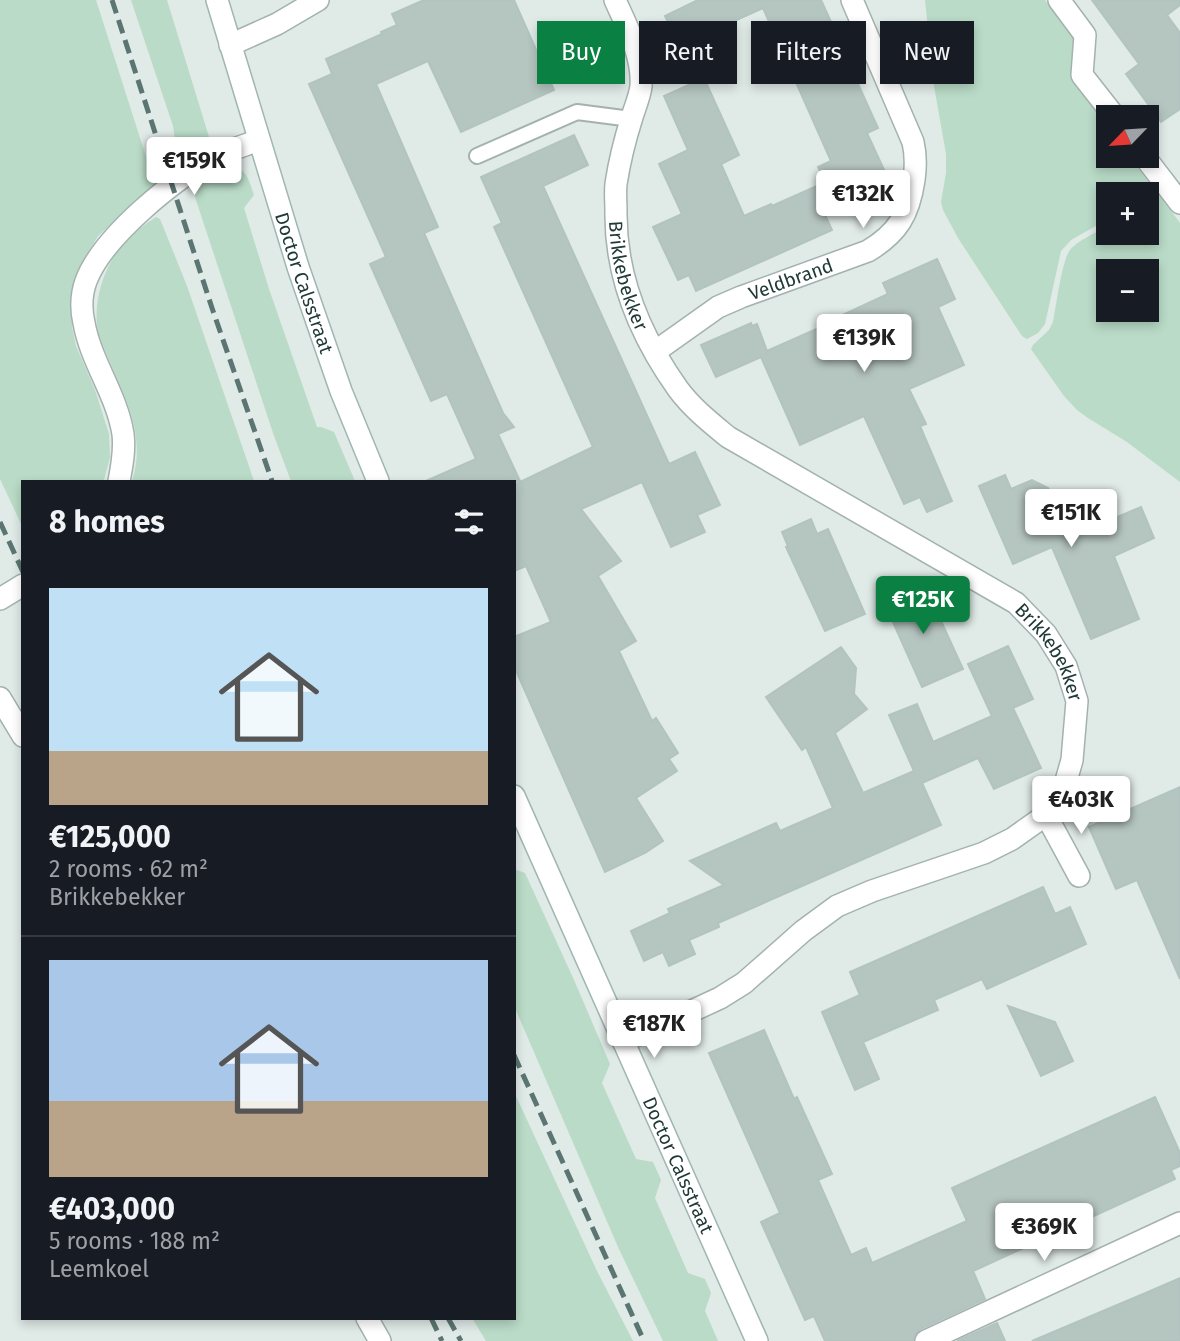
<!DOCTYPE html>
<html lang="en">
<head>
<meta charset="utf-8">
<style>
	body { margin:0; font-family:"Fira Sans",sans-serif; background:#242831; color:#f1f3f6; height:100vh; display:flex; flex-direction:column; font-size:26px; white-space:nowrap }
	* { box-sizing:border-box; margin:0 }
	p { font-size:23px; color:#9ea1a6 }
	.icon { flex:none; width:38px; height:38px; fill:none; stroke:currentColor; stroke-width:2; stroke-linecap:round; stroke-linejoin:round }
	.map { position:relative; flex:1; overflow:hidden }
	.sheet { position:absolute; left:21px; top:480px; width:495px; height:840px; display:flex; flex-direction:column; background:#171b24; border-radius:0px; box-shadow:0 4px 10px #0003 }
	.sheet>* { flex:none }
	.hud { position:absolute; left:537px; top:21px; width:537px; height:63px; display:flex; gap:14px }
	.needle { width:46px; rotate:245deg }
	.tools { position:absolute; left:1096px; top:105px; display:grid; gap:14px }
	.tools a { display:grid; place-items:center; width:63px; height:63px; border-radius:0px; background:#171b24; box-shadow:0 4px 10px #0003; font-size:35px }
	.price { position:absolute; translate:-50% -60px; padding:0 16px; border-radius:7px; background:#fff; color:#222; font-size:23px; line-height:46px; filter:drop-shadow(0 2px 4px #0008) }
	.price::after { content:''; position:absolute; left:50%; top:42px; width:21px; height:16px; margin-left:-10px; background:inherit; clip-path:polygon(0 0,100% 0,50% 100%) }
	.price.on { background:#0b8043; color:#fff }
	ul { padding:0; list-style:none }
	li { display:grid; align-content:center; gap:14px; height:371px; padding:0 28px }
	li+li { border-top:2px solid #363941 }
	li span { display:grid; place-items:center; height:217px; border-radius:0px; color:#555 }
	li>.icon { margin-inline-start:auto }
	span .icon { width:126px; height:126px; fill:#fffc; stroke-width:1 }
	li b { font-size:30px }
	h2 { display:flex; justify-content:space-between; align-items:center; height:84px; padding:0 28px; font-size:30px }
	.chip { padding:0 24px; border-radius:0px; background:#171b24; box-shadow:0 4px 10px #0003; font-size:24px; line-height:63px }
	.chip.on { background:#0b8043; color:#fff }
	.map>svg:first-child { display:block }
</style>
</head>
<body>
<div class="map">
<svg width="1180" height="1341" viewBox="0 0 1180 1341">
	<rect width="100%" height="100%" fill="#e0eae7"/>
	<g fill="#b9dbc7" fill-rule="evenodd">
		<polygon points="0,0 96,0 155,185 98,236 82,263 77,276 73,295 72,327 76,346 95,390 109,434 110,457 104,480 104,481 23,481 23,528 0,479"/>
		<polygon points="131,0 167,0 209,137 208,145 206,148 183,163 175,140 173,126"/>
		<polygon points="925,0 1045,0 1075,39 1070,77 1108,127 1108,156 1129,156 1156,191 1146,196 1146,194 1108,194 1108,219 1071,240 1061,251 1045,324 1038,333 1027,339 1022,336 958,238 943,210 941,202 946,173 946,154 934,86"/>
		<path d="M 228,167 C 246,166 249,180 254,195 L 244,208 L 269,289 L 317,427 L 321,427 L 334,432 L 355,481 L 291,481 L 274,436 L 192,188 Z"/>
		<path d="M 1160,196 L 1180,223 L 1180,482 L 1127,442 L 1088,418 L 1077,410 L 1064,396 L 1031,349 L 1033,345 L 1049,330 L 1053,322 C 1056,307 1062,260 1070,250 C 1077,241 1097,232 1108,226 L 1108,233 L 1146,233 L 1146,204 ZM 1108,271 L 1146,271 L 1146,310 L 1108,310 Z"/>
		<path d="M 156,217 L 160,219 L 187,286 L 254,481 L 132,481 C 146,438 127,401 110,362 C 106,352 100,341 98,331 C 92,302 105,262 126,241 C 135,231 146,224 156,217 Z"/>
		<polygon points="514,869 525,873 574,980 610,1064 602,1083 636,1159 653,1162 661,1180 655,1198 688,1273 705,1279 711,1293 705,1311 718,1341 663,1341 618,1247 515,1008"/>
		<polygon points="515,1094 597,1271 633,1341 486,1341 472,1318 514,1318"/>
	</g>
	<g fill="#b5c5c0" stroke="#b2c4bf" stroke-width="2">
		<polygon points="424,0 514,0 554,90 461,132 428,61 376,84 438,227 424,233 503,413 514,427 498,434 520,481 426,481 476,459 447,394 431,401 370,264 386,257 309,84 332,74 326,59 382,34 381,32 397,25 392,14"/>
		<polygon points="698,0 821,0 832,24 821,29 845,79 854,75 878,128 867,133 891,185 825,215 832,230 696,291 689,275 678,280 653,227 682,214 659,164 688,150 664,96 704,78 739,155 721,164 744,216 771,204 772,206 826,182 818,167 831,161 763,8 679,46 665,16"/>
		<polygon points="1092,0 1180,0 1180,5 1167,15 1180,33 1180,109 1161,122 1126,74 1139,64"/>
		<polygon points="574,135 588,165 543,186 669,464 695,452 720,505 697,515 705,532 671,547 642,482 581,509 621,561 598,576 636,641 619,651 652,721 656,718 678,753 669,759 677,771 636,798 663,841 645,853 605,872 514,666 514,637 551,622 526,566 514,571 514,485 593,447 494,227 502,223 481,177"/>
		<polygon points="937,259 955,299 938,307 964,365 909,389 926,424 920,426 952,501 927,512 920,497 904,504 864,416 800,445 761,357 716,377 701,345 751,323 752,326 757,324 767,351 837,320 836,318 888,294 883,283"/>
		<polygon points="1005,475 1011,489 1032,480 1048,488 1070,537 1141,507 1154,538 1114,556 1139,619 1091,639 1052,547 1013,564 979,486"/>
		<polygon points="811,519 817,534 828,529 865,614 825,631 786,547 788,546 782,532"/>
		<polygon points="924,584 963,669 922,687 884,602"/>
		<polygon points="1008,646 1033,699 1013,708 1041,768 994,789 978,758 922,783 941,825 718,923 719,927 689,940 695,954 669,966 663,952 644,961 631,931 670,913 668,909 724,885 690,861 776,823 780,831 833,808 806,747 802,750 766,697 841,647 856,668 854,694 867,709 835,733 863,793 914,771 889,715 917,704 933,742 992,716 968,664"/>
		<polygon points="1180,787 1180,979 1137,880 1116,889 1089,827"/>
		<polygon points="1043,887 1055,914 1070,907 1086,944 987,989 982,979 957,990 934,1000 938,1010 863,1042 879,1079 855,1090 822,1012 860,995 850,972"/>
		<polygon points="1008,1006 1055,1022 1073,1061 1041,1076"/>
		<polygon points="764,1030 794,1099 797,1097 832,1174 818,1180 851,1255 866,1248 872,1263 967,1221 952,1188 1155,1097 1180,1153 1180,1166 1171,1170 1175,1179 973,1271 985,1299 920,1329 915,1334 913,1341 825,1341 814,1316 805,1320 761,1222 780,1213 709,1053"/>
		<polygon points="1180,1278 1180,1341 1032,1341 1148,1292"/>
		<polygon points="997,1323 1005,1341 957,1341"/>
	</g>
	<g fill="none" stroke-linecap="round" stroke-linejoin="round">
		<g stroke="#a3b2af" stroke-width="18">
			<polyline id="lane" points="477,156 577,112 631,119"/>
		</g>
		<g stroke="#a3b2af" stroke-width="24">
			<g id="street">
				<path id="s1" d="M 615,0 C 627,27 643,56 641,86 C 640,96 635,107 632,117 C 626,136 619,164 616,184 C 615,193 616,202 616,211 C 615,276 641,337 678,389 C 692,408 711,423 728,437 L 1016,603 L 1046,634 L 1066,666 L 1077,701 L 1072,760 L 1066,781 L 1046,815 L 1012,839 L 984,853 L 872,891 L 837,906 L 803,931 L 744,983 L 720,998 L 664,1024 L 623,1041"/>
				<polyline points="1059,0 1085,35 1082,75 1115,117"/>
				<polyline points="230,45 277,24 318,0"/>
				<polyline points="1144,156 1180,203"/>
				<path id="s2" d="M 656,351 L 718,307 L 741,297 L 868,251 C 898,233 909,214 914,180 C 916,166 916,155 913,142 L 852,0"/>
				<path d="M 119,481 C 122,466 125,450 123,434 C 117,395 91,362 84,323 C 81,310 81,295 86,281 C 103,236 176,177 219,155 C 232,149 246,145 259,140"/>
				<polyline points="0,599 23,585"/>
				<polyline points="0,698 23,736"/>
				<polyline points="1046,815 1079,876"/>
				<polyline points="367,1318 380,1341"/>
				<polyline points="926,1341 1180,1223"/>
			</g>
		</g>
		<g stroke="#9fb6b1" stroke-width="24">
			<g id="secondary">
				<path id="s3" d="M 217,0 L 298,267 L 341,391 L 378,481"/>
				<path id="s4" d="M 514,796 L 757,1341"/>
			</g>
		</g>
		<use href="#lane" stroke="#fff" stroke-width="14"/>
		<use href="#street" stroke="#fff" stroke-width="21"/>
		<use href="#secondary" stroke="#fff" stroke-width="21"/>
		<g stroke="#5b7672" stroke-width="5" stroke-dasharray="14 7" stroke-linecap="butt">
			<polyline points="112,0 212,308 272,481"/>
			<polyline points="0,522 23,572"/>
			<polyline points="514,1055 644,1341"/>
			<polyline points="431,1318 442,1341"/>
			<polyline points="448,1318 461,1341"/>
		</g>
	</g>
	<g text-anchor="middle" dominant-baseline="central" stroke-width="6" stroke-linejoin="round" paint-order="stroke">
		<g font-size="19" fill="#213a37" stroke="#f0f7f5">
			<text stroke="none"><textPath href="#s1" startOffset="285">Brikkebekker</textPath></text>
			<text stroke="none"><textPath href="#s2" startOffset="154">Veldbrand</textPath></text>
			<text stroke="none"><textPath href="#s3" startOffset="296">Doctor Calsstraat</textPath></text>
			<text stroke="none"><textPath href="#s1" startOffset="873">Brikkebekker</textPath></text>
			<text stroke="none"><textPath href="#s4" startOffset="404">Doctor Calsstraat</textPath></text>
		</g>
	</g>
</svg>
<div class="tools">
<a><svg class="needle" viewBox="-14 -14 28 28"><path d="M0-13l5 13h-10z" fill="#e53935"/><path d="M0 13l5-13h-10z" fill="#9ea1a6"/></svg></a>
<a>+</a>
<a>−</a>
</div>
<b class="price" style="left:194px;top:197px">€159K</b>
<b class="price" style="left:863px;top:230px">€132K</b>
<b class="price" style="left:864px;top:374px">€139K</b>
<b class="price" style="left:1071px;top:549px">€151K</b>
<b class="price on" style="left:923px;top:636px">€125K</b>
<b class="price" style="left:1081px;top:836px">€403K</b>
<b class="price" style="left:654px;top:1060px">€187K</b>
<b class="price" style="left:1044px;top:1263px">€369K</b>
<div class="hud">
<a class="chip on">Buy</a>
<a class="chip">Rent</a>
<a class="chip">Filters</a>
<a class="chip">New</a>
</div>
<section class="sheet">
<h2>8 homes<svg class="icon" aria-label="filters" viewBox="0 0 24 24"><path d="M4 7h16M4 17h16"/><circle cx="9" cy="7" r="2"/><circle cx="15" cy="17" r="2"/></svg></h2>
<ul>
<li><span style="background:linear-gradient(#bfe0f5 75%,#b9a48a 0)"><svg class="icon" aria-label="home" viewBox="0 0 24 24"><path d="M3 11l9-7 9 7M6 9v11h12V9"/></svg></span><div><b>€125,000</b><p>2 rooms · 62 m²</p><p>Brikkebekker</p></div></li>
<li><span style="background:linear-gradient(#a9c7e8 65%,#b9a48a 0)"><svg class="icon" aria-label="home" viewBox="0 0 24 24"><path d="M3 11l9-7 9 7M6 9v11h12V9"/></svg></span><div><b>€403,000</b><p>5 rooms · 188 m²</p><p>Leemkoel</p></div></li>
</ul>
</section>
</div>
</body>
</html>
